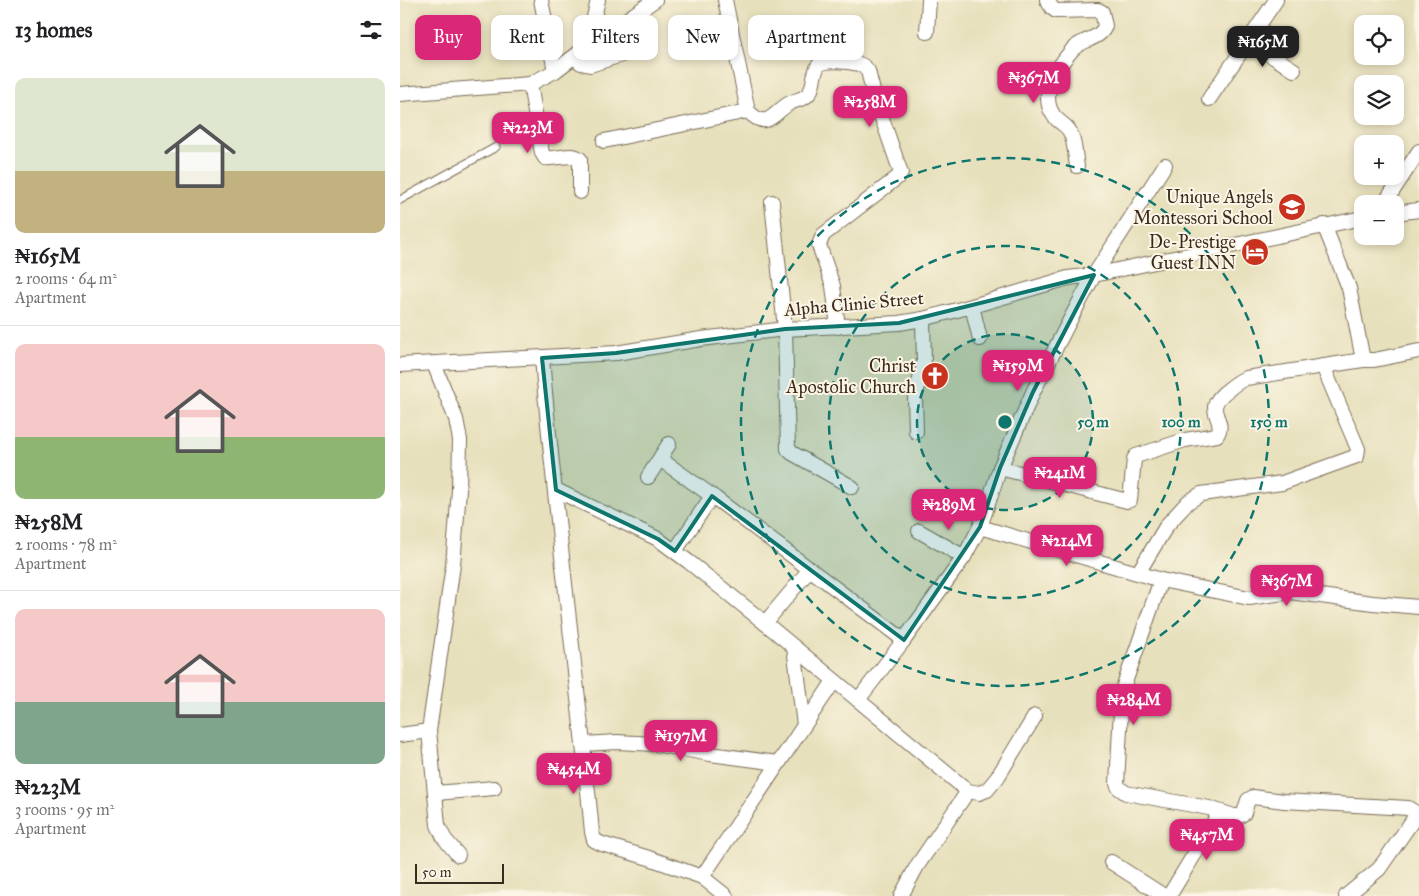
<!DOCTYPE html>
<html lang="en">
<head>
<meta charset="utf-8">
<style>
	body { margin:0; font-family:"IM FELL Great Primer",serif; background:#f6f6f6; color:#202124; height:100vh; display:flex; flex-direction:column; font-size:19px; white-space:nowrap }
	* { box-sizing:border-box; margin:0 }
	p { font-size:16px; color:#757577 }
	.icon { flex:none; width:28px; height:28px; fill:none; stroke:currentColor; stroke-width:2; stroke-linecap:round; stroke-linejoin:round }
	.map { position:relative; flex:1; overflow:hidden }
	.sheet { display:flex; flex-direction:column; background:#fff; width:400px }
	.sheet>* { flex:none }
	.top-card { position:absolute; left:15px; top:15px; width:475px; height:45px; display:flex; gap:10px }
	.buttons { position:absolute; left:954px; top:15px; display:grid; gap:10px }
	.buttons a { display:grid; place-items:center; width:50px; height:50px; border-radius:10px; background:#fff; box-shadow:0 2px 8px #0003; font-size:25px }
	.scale { position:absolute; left:15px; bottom:12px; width:89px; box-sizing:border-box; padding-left:5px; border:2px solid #3b2a1e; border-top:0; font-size:14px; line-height:18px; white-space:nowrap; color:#3b2a1e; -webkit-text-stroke:4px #fcf5e5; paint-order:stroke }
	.price { position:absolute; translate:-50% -42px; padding:0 11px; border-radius:10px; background:#db2777; color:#fff; font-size:16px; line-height:32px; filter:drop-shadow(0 1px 2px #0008) }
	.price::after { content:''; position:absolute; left:50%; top:30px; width:15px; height:11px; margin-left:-8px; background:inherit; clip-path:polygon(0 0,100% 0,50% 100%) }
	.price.current { background:#222; color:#fff }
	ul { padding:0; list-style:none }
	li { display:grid; align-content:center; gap:10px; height:265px; padding:0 15px }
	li+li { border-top:1px solid #e0e0e0 }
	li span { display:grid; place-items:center; height:155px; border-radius:10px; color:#555 }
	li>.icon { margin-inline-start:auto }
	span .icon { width:90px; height:90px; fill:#fffc; stroke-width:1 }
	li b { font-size:21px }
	h2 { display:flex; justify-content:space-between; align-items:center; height:60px; padding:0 15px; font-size:21px }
	.chip { padding:0 18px; border-radius:10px; background:#fff; box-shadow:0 2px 8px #0003; font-size:18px; line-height:45px }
	.chip.current { background:#db2777; color:#fff }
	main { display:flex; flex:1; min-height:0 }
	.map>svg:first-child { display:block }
</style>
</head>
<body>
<main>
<section class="sheet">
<h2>13 homes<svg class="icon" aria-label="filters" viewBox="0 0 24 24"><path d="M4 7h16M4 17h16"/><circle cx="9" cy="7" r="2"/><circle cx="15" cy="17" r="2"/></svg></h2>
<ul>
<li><span style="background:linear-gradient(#dfe7d0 60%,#c2b280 0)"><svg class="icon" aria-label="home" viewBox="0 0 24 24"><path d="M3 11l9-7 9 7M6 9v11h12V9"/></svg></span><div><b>₦165M</b><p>2 rooms · 64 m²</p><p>Apartment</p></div></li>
<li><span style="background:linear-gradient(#f6c9c9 60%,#8fb573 0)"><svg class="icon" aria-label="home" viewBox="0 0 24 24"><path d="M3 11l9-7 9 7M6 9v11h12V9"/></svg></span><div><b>₦258M</b><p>2 rooms · 78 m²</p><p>Apartment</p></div></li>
<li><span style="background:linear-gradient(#f6c9c9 60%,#7fa58c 0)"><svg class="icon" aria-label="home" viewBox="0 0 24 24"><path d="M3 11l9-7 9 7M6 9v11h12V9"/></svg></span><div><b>₦223M</b><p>3 rooms · 95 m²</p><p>Apartment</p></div></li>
</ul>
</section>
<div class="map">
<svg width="1019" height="896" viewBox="0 0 1019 896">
	<rect width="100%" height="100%" fill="#fcf5e5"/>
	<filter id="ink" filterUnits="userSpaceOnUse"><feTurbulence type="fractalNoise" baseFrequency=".02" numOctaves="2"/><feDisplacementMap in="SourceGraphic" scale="10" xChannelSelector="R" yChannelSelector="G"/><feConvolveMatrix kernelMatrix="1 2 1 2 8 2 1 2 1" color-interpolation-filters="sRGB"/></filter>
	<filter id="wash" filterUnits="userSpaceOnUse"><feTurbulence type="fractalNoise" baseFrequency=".0096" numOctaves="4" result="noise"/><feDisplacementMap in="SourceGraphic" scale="20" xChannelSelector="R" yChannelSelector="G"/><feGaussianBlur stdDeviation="1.12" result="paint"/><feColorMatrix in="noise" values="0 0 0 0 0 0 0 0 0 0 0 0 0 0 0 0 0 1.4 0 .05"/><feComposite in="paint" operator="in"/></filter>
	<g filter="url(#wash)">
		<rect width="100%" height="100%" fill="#e7e0bc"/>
	</g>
	<g filter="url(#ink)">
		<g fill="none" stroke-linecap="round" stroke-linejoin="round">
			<g stroke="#776a55" stroke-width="9">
				<polyline id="lane" points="0,200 96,147"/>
			</g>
			<g stroke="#776a55" stroke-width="16">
				<g id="street">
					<polyline points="141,0 155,71"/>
					<path d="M 325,0 L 348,111 C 368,132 373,112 390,103 C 397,99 405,100 410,92 C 414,85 413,74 418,66 C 423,58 450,62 459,64 C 462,65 466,68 468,71 L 474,95 L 501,173 L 498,177 L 423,235 L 419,245 L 433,286 L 438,327"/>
					<path d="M 647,0 L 652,8 L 656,11 L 698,10 L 702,12 L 705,26 C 700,40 681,39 672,50 C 658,66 638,95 654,116 C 658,122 667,125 670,132 C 675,141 675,156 677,166"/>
					<polyline points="527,32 529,0"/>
					<polyline points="848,41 894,70"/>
					<polyline points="192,43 191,30 198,0"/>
					<polyline points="178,54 179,61 181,63 190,65 240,49"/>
					<path d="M 130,84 L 142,153 L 145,158 C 156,160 171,152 180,159 L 180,192"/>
					<polyline points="0,94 130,84 155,71 192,43 255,0"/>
					<polyline points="809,99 876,0"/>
					<polyline points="204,141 348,111"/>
					<polyline points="372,202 385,329 388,449 392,453 452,487"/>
					<polyline points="984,204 1019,151"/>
					<polyline points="995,213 1019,210"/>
					<polyline points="924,225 949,288 963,360"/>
					<polyline points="572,306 580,339"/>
					<path d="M 142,358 C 155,516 177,674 192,832 L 194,840 L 202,844 L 249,858 L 302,877 L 326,896"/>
					<polyline points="34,364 56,419 60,440 59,490 53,565 29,731 38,825 44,838 58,855"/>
					<polyline points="0,365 216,353 301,339 385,329 499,323 523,319 572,306 668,278 694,275 962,218"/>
					<polyline points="516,432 515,397 524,364 523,319"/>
					<polyline points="260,459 315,498 504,640"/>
					<path d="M 600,468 L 727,501 L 730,500 L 734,459 L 736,456 L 785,440 L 817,435 C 828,418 799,411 829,389 C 835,384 839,381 846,378 L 963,360 L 974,360 L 1019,351"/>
					<polyline points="248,477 269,444"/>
					<polyline points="156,490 258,539 289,562 365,623 568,791 579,793 587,790 597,778 635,716"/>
					<polyline points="580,527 761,580 849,598 890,592 973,603 1019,607"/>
					<polyline points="519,531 564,557"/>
					<polyline points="275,551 312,496"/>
					<polyline points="738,573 767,525 788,502 801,494 882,483 957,456 958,449 923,366"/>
					<polyline points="761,580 722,691 717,784 719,788 726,793 809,808 834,816 840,816 844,813 848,800 853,797 884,801 1008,808 1016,813 1015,817 979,869 946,896"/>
					<polyline points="365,623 410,569"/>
					<polyline points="394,647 404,725"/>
					<polyline points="458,700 504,640 564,557 580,527 600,468 633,392 671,318 694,275 765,165"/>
					<polyline points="0,735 29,731"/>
					<polyline points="184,744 217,742 255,744 310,754 378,763"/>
					<polyline points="36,793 94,788"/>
					<polyline points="711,862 764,896"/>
					<polyline points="302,877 434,681"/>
					<polyline points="501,896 517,866 568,791"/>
					<polyline points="769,896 820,812"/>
				</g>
			</g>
			<use href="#lane" stroke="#fff" stroke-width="7"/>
			<use href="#street" stroke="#fff" stroke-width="14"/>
		</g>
	</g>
	<path fill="#0f766e" fill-opacity="0.2" stroke="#0f766e" stroke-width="4" stroke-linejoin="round" d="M 694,275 L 633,392 L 600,468 L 580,527 L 504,640 L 312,496 L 275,551 L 258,539 L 156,490 L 142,358 L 216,353 L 385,329 L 499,323 Z"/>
	<circle cx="605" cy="422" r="88" fill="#0f766e" fill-opacity=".12"/>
	<g fill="none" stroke="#0f766e" stroke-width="2.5" stroke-dasharray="9 6">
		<circle cx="605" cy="422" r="88"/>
		<circle cx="605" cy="422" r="176"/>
		<circle cx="605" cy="422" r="264"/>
	</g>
	<defs>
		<g id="school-disc" transform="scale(1.4375)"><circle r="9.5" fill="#c8321e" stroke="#fcf5e5"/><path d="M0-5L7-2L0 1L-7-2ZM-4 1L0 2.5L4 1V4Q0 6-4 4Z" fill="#fff"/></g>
		<g id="hotel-disc" transform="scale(1.4375)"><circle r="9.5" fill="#c8321e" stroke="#fcf5e5"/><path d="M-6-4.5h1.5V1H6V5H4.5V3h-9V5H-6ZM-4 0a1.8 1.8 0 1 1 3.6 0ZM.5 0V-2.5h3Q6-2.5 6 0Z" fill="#fff"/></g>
		<g id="church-disc" transform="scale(1.4375)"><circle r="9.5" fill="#c8321e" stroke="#fcf5e5"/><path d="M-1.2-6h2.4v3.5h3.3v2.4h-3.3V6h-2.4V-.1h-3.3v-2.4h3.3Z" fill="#fff"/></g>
	</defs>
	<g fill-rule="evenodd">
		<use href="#school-disc" x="892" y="207"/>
		<use href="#hotel-disc" x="855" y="252"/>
		<use href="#church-disc" x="535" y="376"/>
	</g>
	<g text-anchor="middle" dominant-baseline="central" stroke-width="4" stroke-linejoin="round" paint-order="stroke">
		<g font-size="18" fill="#3b2a1e" stroke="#fcf5e5" text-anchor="end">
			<text x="873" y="197">Unique Angels<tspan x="873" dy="21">Montessori School</tspan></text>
			<text x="836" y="242">De-Prestige<tspan x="836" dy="21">Guest INN</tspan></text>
			<text x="516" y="366">Christ<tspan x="516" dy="21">Apostolic Church</tspan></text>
		</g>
		<g font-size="18" fill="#3b2a1e" stroke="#fcf5e5">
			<text transform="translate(454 304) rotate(-5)">Alpha Clinic Street</text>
		</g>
	</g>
	<circle cx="605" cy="422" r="8" fill="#0f766e" stroke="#fcf5e5" stroke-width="2.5"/>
	<g font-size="15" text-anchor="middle" font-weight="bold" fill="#0f766e" stroke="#fcf5e5" stroke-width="4" stroke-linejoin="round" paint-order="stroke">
		<text x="693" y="427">50 m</text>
		<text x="781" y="427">100 m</text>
		<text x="869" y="427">150 m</text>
	</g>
</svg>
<div class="buttons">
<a><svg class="icon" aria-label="locate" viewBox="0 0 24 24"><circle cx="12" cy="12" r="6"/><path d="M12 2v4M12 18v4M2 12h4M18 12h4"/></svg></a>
<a><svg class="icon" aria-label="layers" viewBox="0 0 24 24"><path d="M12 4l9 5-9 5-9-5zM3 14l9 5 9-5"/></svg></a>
<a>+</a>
<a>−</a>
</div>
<div class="scale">50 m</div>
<b class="price current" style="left:863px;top:68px">₦165M</b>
<b class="price" style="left:634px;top:104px">₦367M</b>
<b class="price" style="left:470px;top:128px">₦258M</b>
<b class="price" style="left:128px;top:154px">₦223M</b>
<b class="price" style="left:618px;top:392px">₦159M</b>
<b class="price" style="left:660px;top:499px">₦241M</b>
<b class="price" style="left:549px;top:531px">₦289M</b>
<b class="price" style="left:667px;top:567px">₦214M</b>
<b class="price" style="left:887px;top:607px">₦367M</b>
<b class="price" style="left:734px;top:726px">₦284M</b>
<b class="price" style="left:281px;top:762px">₦197M</b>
<b class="price" style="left:174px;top:795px">₦454M</b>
<b class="price" style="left:807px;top:861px">₦457M</b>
<div class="top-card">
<a class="chip current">Buy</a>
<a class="chip">Rent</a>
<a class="chip">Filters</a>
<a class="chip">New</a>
<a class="chip">Apartment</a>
</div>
</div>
</main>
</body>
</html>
